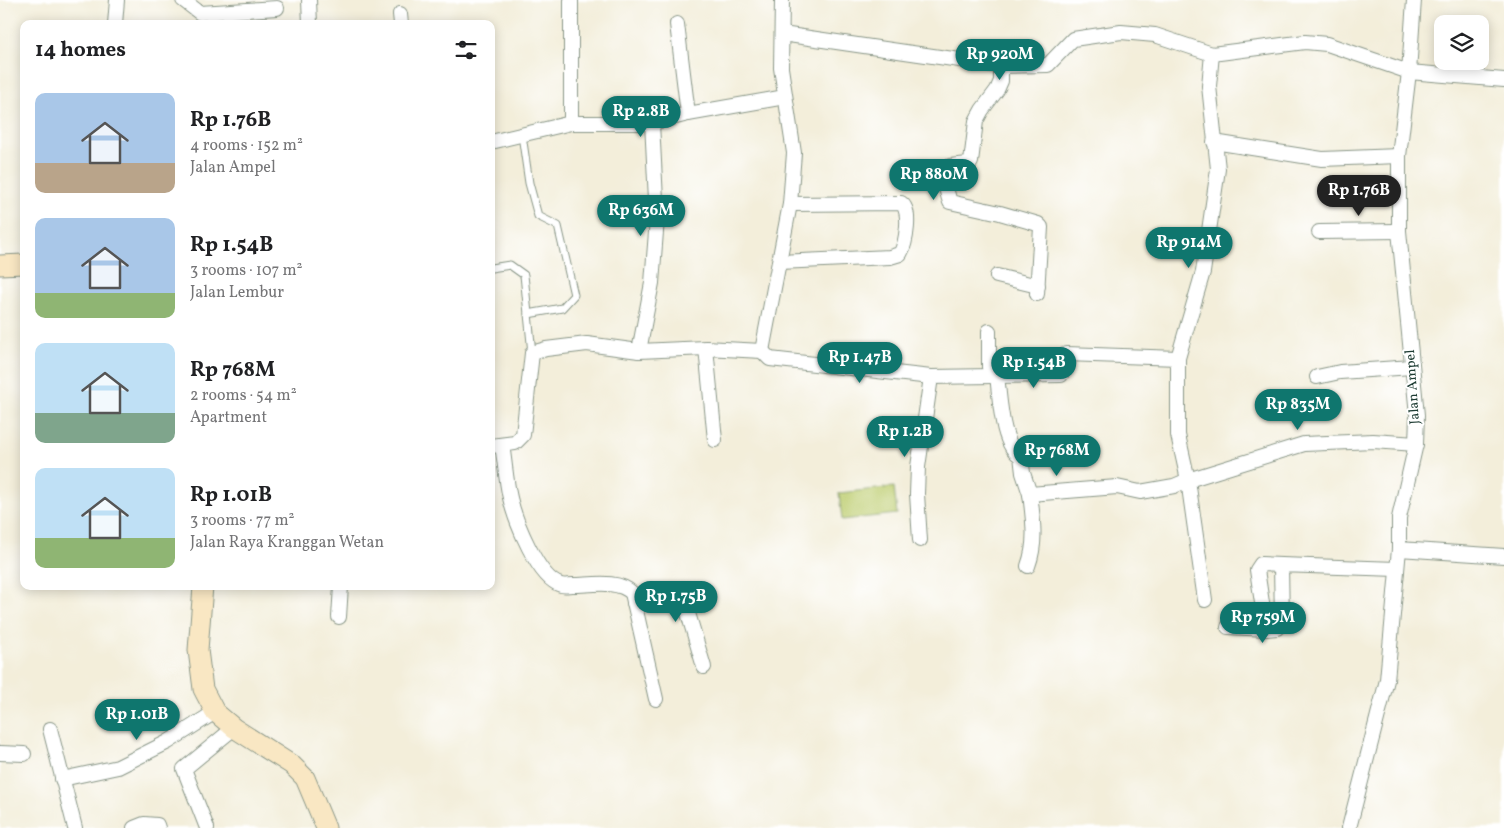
<!DOCTYPE html>
<html lang="en">
<head>
<meta charset="utf-8">
<style>
	body { margin:0; font-family:Vollkorn,serif; background:#f2f2f2; color:#202124; height:100vh; display:flex; flex-direction:column; font-size:19px; white-space:nowrap }
	* { box-sizing:border-box; margin:0 }
	p { font-size:16px; color:#757577 }
	.icon { flex:none; width:28px; height:28px; fill:none; stroke:currentColor; stroke-width:2; stroke-linecap:round; stroke-linejoin:round }
	.map { position:relative; flex:1; overflow:hidden }
	.panel { position:absolute; left:20px; top:20px; width:475px; height:570px; display:flex; flex-direction:column; background:#fff; border-radius:10px; box-shadow:0 2px 12px #0003 }
	.panel>* { flex:none }
	.fabs { position:absolute; left:1434px; top:15px; display:grid; gap:10px }
	.fabs a { display:grid; place-items:center; width:55px; height:55px; border-radius:10px; background:#fff; box-shadow:0 2px 12px #0003; font-size:25px }
	.price { position:absolute; translate:-50% -42px; padding:0 11px; border-radius:18px; background:#0f766e; color:#fff; font-size:16px; line-height:32px; filter:drop-shadow(0 1px 2px #0008) }
	.price::after { content:''; position:absolute; left:50%; top:30px; width:15px; height:11px; margin-left:-8px; background:inherit; clip-path:polygon(0 0,100% 0,50% 100%) }
	.price.active { background:#222; color:#fff }
	ul { padding:0; list-style:none }
	li { display:flex; align-items:center; gap:15px; height:125px; padding:0 15px }
	li span { display:grid; place-items:center; flex:none; width:140px; height:100px; border-radius:10px; color:#555 }
	li>.icon { margin-inline-start:auto }
	span .icon { width:60px; height:60px; fill:#fffc; stroke-width:1 }
	li b { font-size:21px }
	h2 { display:flex; justify-content:space-between; align-items:center; height:60px; padding:0 15px; font-size:21px }
	.map>svg:first-child { display:block }
</style>
</head>
<body>
<div class="map">
<svg width="1504" height="828" viewBox="0 0 1504 828">
	<rect width="100%" height="100%" fill="#fff"/>
	<filter id="ink" filterUnits="userSpaceOnUse"><feTurbulence type="fractalNoise" baseFrequency=".02" numOctaves="2"/><feDisplacementMap in="SourceGraphic" scale="10" xChannelSelector="R" yChannelSelector="G"/><feConvolveMatrix kernelMatrix="1 2 1 2 8 2 1 2 1" color-interpolation-filters="sRGB"/></filter>
	<filter id="wash" filterUnits="userSpaceOnUse"><feTurbulence type="fractalNoise" baseFrequency=".0096" numOctaves="4" result="noise"/><feDisplacementMap in="SourceGraphic" scale="20" xChannelSelector="R" yChannelSelector="G"/><feGaussianBlur stdDeviation="1.12" result="paint"/><feColorMatrix in="noise" values="0 0 0 0 0 0 0 0 0 0 0 0 0 0 0 0 0 1.4 0 .05"/><feComposite in="paint" operator="in"/></filter>
	<g filter="url(#wash)">
		<rect width="100%" height="100%" fill="#f3eeda"/>
		<polygon fill="#bece71" stroke="#6e8652" points="894,487 897,514 842,520 839,493"/>
	</g>
	<g filter="url(#ink)">
		<g fill="none" stroke-linecap="round" stroke-linejoin="round">
			<g stroke="#899687" stroke-width="9">
				<g id="service">
					<polyline points="522,135 529,183 538,216 558,226 574,295 562,308 528,314"/>
					<polyline points="491,268 510,265 524,275 532,353"/>
				</g>
			</g>
			<g stroke="#899687" stroke-width="16">
				<g id="minor">
					<polyline points="183,0 200,13 277,8"/>
					<polyline points="309,0 310,24"/>
					<polyline points="571,0 571,123"/>
					<polyline points="400,14 401,24"/>
					<polyline points="115,24 117,0"/>
					<polyline points="677,24 688,114"/>
					<polyline points="782,34 1001,66 1048,65 1073,39 1121,32 1155,35 1212,54 1305,42 1327,44 1409,72 1504,80"/>
					<path d="M 1001,66 L 1001,81 L 997,90 L 982,110 L 976,121 L 971,162 L 968,164 L 950,166 C 943,178 946,190 950,202 L 1000,213 L 1038,224 L 1041,227 L 1037,294"/>
					<polyline points="491,142 571,123 652,123 688,114 785,97"/>
					<polyline points="1214,142 1322,159 1399,156"/>
					<polyline points="1319,232 1399,231"/>
					<path d="M 779,262 L 890,257 L 900,254 C 906,244 912,210 901,203 L 790,204"/>
					<polyline points="997,276 1038,286"/>
					<polyline points="989,331 989,367 991,376"/>
					<polyline points="706,348 715,440"/>
					<polyline points="639,351 652,283 657,219 652,123"/>
					<polyline points="762,351 790,204 794,153 781,68 782,0"/>
					<path d="M 997,376 C 1000,397 1001,446 1021,456 L 1023,473 L 1030,494 L 1117,487 L 1140,492 L 1174,486 L 1188,480 L 1304,444 L 1373,441 L 1416,444"/>
					<polyline points="1317,377 1340,372 1412,367"/>
					<path d="M 502,445 C 505,462 506,481 510,498 C 515,520 538,579 561,585 C 564,586 569,585 573,585 C 591,585 618,579 632,593 L 656,699"/>
					<polyline points="491,446 515,443 523,435 532,353 546,349 587,344 639,351 706,348 762,351 770,359 931,377 1061,375 1066,354 1178,358"/>
					<polyline points="920,540 917,494 918,467 931,377"/>
					<polyline points="1399,549 1504,556"/>
					<path d="M 1028,566 C 1037,542 1033,519 1030,494"/>
					<polyline points="1205,600 1188,480 1178,435 1178,358 1203,272 1218,169 1209,86 1212,54"/>
					<polyline points="634,603 682,593 704,667"/>
					<polyline points="339,617 341,586"/>
					<polyline points="1228,627 1266,629 1277,628 1282,621 1281,565 1397,569"/>
					<polyline points="1266,629 1257,570 1261,564 1281,565"/>
					<polyline points="50,729 75,828"/>
					<polyline points="0,753 24,754"/>
					<polyline points="62,779 118,767 168,742 215,712"/>
					<polyline points="134,828 144,824 157,825 158,828"/>
					<polyline points="207,828 184,769 234,728"/>
					<polyline points="1349,828 1387,680 1399,549 1399,518 1416,444 1417,415 1399,231 1399,156 1409,72 1414,0"/>
				</g>
			</g>
			<g stroke="#899687" stroke-width="21">
				<g id="secondary">
					<polyline points="0,265 24,264"/>
					<polyline points="203,586 198,650 203,689 215,712 234,728 292,765 305,778 326,828"/>
				</g>
			</g>
			<use href="#service" stroke="#fff" stroke-width="7"/>
			<use href="#minor" stroke="#fff" stroke-width="14"/>
			<use href="#secondary" stroke="#f9e7c3" stroke-width="19"/>
		</g>
	</g>
	<g text-anchor="middle" dominant-baseline="central" stroke-width="4" stroke-linejoin="round" paint-order="stroke">
		<g font-size="14" fill="#1f3d34" stroke="#fff">
			<text transform="translate(1413 387) rotate(-94)">Jalan Ampel</text>
		</g>
	</g>
</svg>
<div class="fabs">
<a><svg class="icon" aria-label="layers" viewBox="0 0 24 24"><path d="M12 4l9 5-9 5-9-5zM3 14l9 5 9-5"/></svg></a>
</div>
<b class="price" style="left:1000px;top:81px">Rp 920M</b>
<b class="price" style="left:641px;top:138px">Rp 2.8B</b>
<b class="price" style="left:934px;top:201px">Rp 880M</b>
<b class="price active" style="left:1359px;top:217px">Rp 1.76B</b>
<b class="price" style="left:641px;top:237px">Rp 636M</b>
<b class="price" style="left:1189px;top:269px">Rp 914M</b>
<b class="price" style="left:860px;top:384px">Rp 1.47B</b>
<b class="price" style="left:1034px;top:389px">Rp 1.54B</b>
<b class="price" style="left:1298px;top:431px">Rp 835M</b>
<b class="price" style="left:905px;top:458px">Rp 1.2B</b>
<b class="price" style="left:1057px;top:477px">Rp 768M</b>
<b class="price" style="left:676px;top:623px">Rp 1.75B</b>
<b class="price" style="left:1263px;top:644px">Rp 759M</b>
<b class="price" style="left:137px;top:741px">Rp 1.01B</b>
<section class="panel">
<h2>14 homes<svg class="icon" aria-label="filters" viewBox="0 0 24 24"><path d="M4 7h16M4 17h16"/><circle cx="9" cy="7" r="2"/><circle cx="15" cy="17" r="2"/></svg></h2>
<ul>
<li><span style="background:linear-gradient(#a9c7e8 70%,#b9a48a 0)"><svg class="icon" aria-label="home" viewBox="0 0 24 24"><path d="M3 11l9-7 9 7M6 9v11h12V9"/></svg></span><div><b>Rp 1.76B</b><p>4 rooms · 152 m²</p><p>Jalan Ampel</p></div></li>
<li><span style="background:linear-gradient(#a9c7e8 75%,#8fb573 0)"><svg class="icon" aria-label="home" viewBox="0 0 24 24"><path d="M3 11l9-7 9 7M6 9v11h12V9"/></svg></span><div><b>Rp 1.54B</b><p>3 rooms · 107 m²</p><p>Jalan Lembur</p></div></li>
<li><span style="background:linear-gradient(#bfe0f5 70%,#7fa58c 0)"><svg class="icon" aria-label="home" viewBox="0 0 24 24"><path d="M3 11l9-7 9 7M6 9v11h12V9"/></svg></span><div><b>Rp 768M</b><p>2 rooms · 54 m²</p><p>Apartment</p></div></li>
<li><span style="background:linear-gradient(#bfe0f5 70%,#8fb573 0)"><svg class="icon" aria-label="home" viewBox="0 0 24 24"><path d="M3 11l9-7 9 7M6 9v11h12V9"/></svg></span><div><b>Rp 1.01B</b><p>3 rooms · 77 m²</p><p>Jalan Raya Kranggan Wetan</p></div></li>
</ul>
</section>
</div>
</body>
</html>
